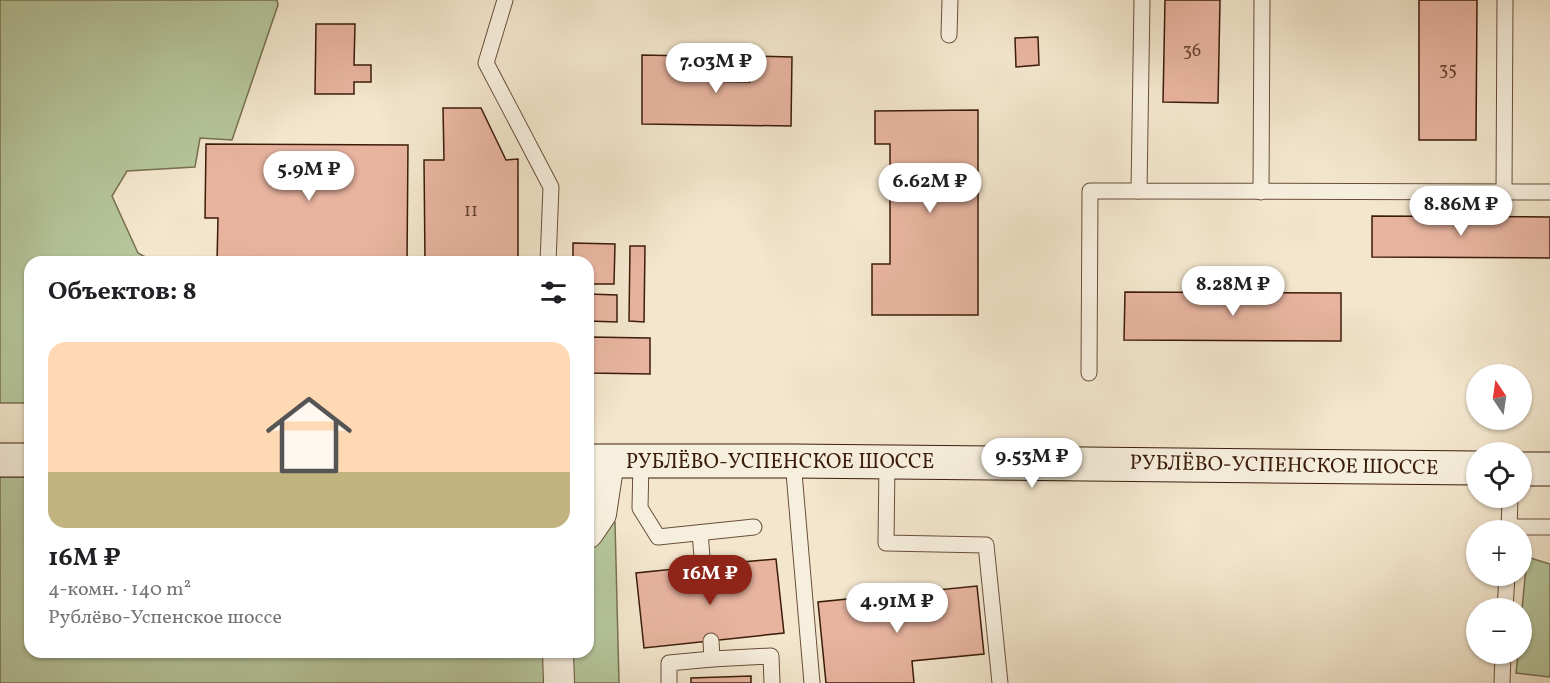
<!DOCTYPE html>
<html lang="ru">
<head>
<meta charset="utf-8">
<style>
	body { margin:0; font-family:Vollkorn,serif; background:#f6f6f6; color:#202124; height:100vh; display:flex; flex-direction:column; font-size:22px; white-space:nowrap }
	* { box-sizing:border-box; margin:0 }
	p { font-size:20px; color:#757577 }
	.icon { flex:none; width:33px; height:33px; fill:none; stroke:currentColor; stroke-width:2; stroke-linecap:round; stroke-linejoin:round }
	.map { position:relative; flex:1; overflow:hidden }
	.side { position:absolute; left:24px; top:256px; width:570px; height:402px; display:flex; flex-direction:column; background:#fff; border-radius:18px; box-shadow:0 2px 4px #0004 }
	.side>* { flex:none }
	.needle { width:39px; rotate:347deg }
	.fabs { position:absolute; left:1466px; top:364px; display:grid; gap:12px }
	.fabs a { display:grid; place-items:center; width:66px; height:66px; border-radius:50%; background:#fff; box-shadow:0 2px 4px #0004; font-size:30px }
	.price { position:absolute; translate:-50% -51px; padding:0 14px; border-radius:21px; background:#fff; color:#222; font-size:20px; line-height:39px; filter:drop-shadow(0 2px 3px #0008) }
	.price::after { content:''; position:absolute; left:50%; top:36px; width:18px; height:14px; margin-left:-9px; background:inherit; clip-path:polygon(0 0,100% 0,50% 100%) }
	.price.selected { background:#8f2418; color:#fff }
	ul { padding:0; list-style:none }
	li { display:grid; align-content:center; gap:12px; height:318px; padding:0 24px }
	li span { display:grid; place-items:center; height:186px; border-radius:18px; color:#555 }
	li>.icon { margin-inline-start:auto }
	span .icon { width:108px; height:108px; fill:#fffc; stroke-width:1 }
	li b { font-size:26px }
	h2 { display:flex; justify-content:space-between; align-items:center; height:72px; padding:0 24px; font-size:26px }
	.map>svg:first-child { display:block }
</style>
</head>
<body>
<div class="map">
<svg width="1550" height="683" viewBox="0 0 1550 683">
	<rect width="100%" height="100%" fill="#f3e6cd"/>
	<filter id="stains"><feTurbulence type="fractalNoise" baseFrequency=".00333" numOctaves="4"/><feColorMatrix values="0 0 0 0 .2 0 0 0 0 .09 0 0 0 0 .02 0 0 0 .5 -.17"/></filter>
	<radialGradient id="worn" r=".72"><stop offset=".6" stop-color="#630" stop-opacity="0"/><stop offset="1" stop-color="#630" stop-opacity=".3"/></radialGradient>
	<g fill="#b6c69c" stroke="#787152" stroke-width="1.5">
		<polygon points="0,0 277,0 278,5 232,140 200,138 195,167 127,171 112,196 138,253 155,262 30,262 30,403 0,403"/>
		<polygon points="0,477 30,477 30,652 588,652 588,516 615,522 619,683 0,683"/>
		<polygon points="1527,557 1550,564 1550,677 1516,673 1518,654 1521,654 1521,620"/>
	</g>
	<g fill="#e8b4a0" stroke="#3b1c09" stroke-width="1.5">
		<polygon points="1165,0 1220,0 1218,103 1163,102"/>
		<polygon points="1419,0 1477,0 1476,140 1419,140"/>
		<polygon points="316,24 355,24 354,65 371,65 371,82 354,82 354,94 315,94"/>
		<polygon points="1038,37 1039,65 1016,67 1015,38"/>
		<polygon points="642,55 690,56 690,81 750,82 750,56 792,57 791,126 642,124"/>
		<polygon points="443,108 481,108 506,160 518,159 518,262 425,262 424,160 444,160"/>
		<polygon points="978,110 978,315 872,315 872,264 890,264 890,144 875,144 875,111"/>
		<polygon points="206,144 408,145 407,262 217,262 218,218 205,218"/>
		<polygon points="1372,216 1550,217 1550,258 1372,257"/>
		<polygon points="573,243 615,244 614,284 588,284 588,262 573,262"/>
		<polygon points="630,246 645,246 644,322 629,321"/>
		<polygon points="1125,292 1341,293 1341,341 1124,340"/>
		<polygon points="588,294 617,295 617,322 588,321"/>
		<polygon points="588,337 650,338 650,374 588,373"/>
		<polygon points="776,559 784,633 644,648 636,573 674,569 675,583 732,577 731,563"/>
		<polygon points="977,586 984,654 912,661 914,683 826,683 818,602"/>
		<polygon points="751,676 751,683 691,683 691,678"/>
	</g>
	<g fill="none" stroke-linecap="round" stroke-linejoin="round">
		<g stroke="#694e3a" stroke-width="17">
			<g id="service">
				<polyline points="505,0 486,63 551,187 548,262"/>
				<polyline points="1142,0 1139,191 1550,192"/>
				<polyline points="949,35 950,0"/>
				<polyline points="1261,192 1262,0"/>
				<polyline points="1504,192 1505,0"/>
				<polyline points="1089,373 1090,191 1139,191"/>
				<polyline points="641,461 640,508 658,537 754,527"/>
				<polyline points="793,461 812,683"/>
				<polyline points="887,462 886,543 986,545 1000,683"/>
				<polyline points="1509,527 1550,527"/>
				<polyline points="1509,531 1510,498"/>
				<polyline points="700,533 704,580"/>
				<polyline points="1505,609 1507,576"/>
				<polyline points="711,641 712,659"/>
				<polyline points="669,683 669,663 712,659 771,656 772,683"/>
				<polyline points="1502,683 1503,654"/>
			</g>
		</g>
		<g stroke="#694e3a" stroke-width="32">
			<g id="minor">
				<polyline points="588,533 601,514 609,461"/>
				<polyline points="558,652 559,683"/>
			</g>
		</g>
		<g stroke="#3b1c09" stroke-width="35">
			<g id="secondary">
				<polyline points="0,460 30,460"/>
				<polyline points="588,461 793,461 1476,468"/>
				<polyline points="1521,469 1550,469"/>
			</g>
		</g>
		<use href="#service" stroke="#f7efde" stroke-width="15"/>
		<use href="#minor" stroke="#f7efde" stroke-width="30"/>
		<use href="#secondary" stroke="#f7efde" stroke-width="33"/>
	</g>
	<g text-anchor="middle" dominant-baseline="central" stroke-width="4.5" stroke-linejoin="round" paint-order="stroke">
		<g font-size="18" fill="#66422f">
			<text x="1192" y="51">36</text>
			<text x="1448" y="70">35</text>
			<text x="471" y="211">11</text>
		</g>
		<g font-size="21" fill="#3b1c09" stroke="#f7efde">
			<text x="780" y="462">РУБЛЁВО-УСПЕНСКОЕ ШОССЕ</text>
			<text transform="translate(1284 466) rotate(1)">РУБЛЁВО-УСПЕНСКОЕ ШОССЕ</text>
		</g>
	</g>
	<rect width="100%" height="100%" filter="url(#stains)"/>
	<rect width="100%" height="100%" fill="url(#worn)"/>
</svg>
<div class="fabs">
<a><svg class="needle" viewBox="-14 -14 28 28"><path d="M0-13l5 13h-10z" fill="#e53935"/><path d="M0 13l5-13h-10z" fill="#757577"/></svg></a>
<a><svg class="icon" aria-label="locate" viewBox="0 0 24 24"><circle cx="12" cy="12" r="6"/><path d="M12 2v4M12 18v4M2 12h4M18 12h4"/></svg></a>
<a>+</a>
<a>−</a>
</div>
<b class="price" style="left:716px;top:94px">7.03M ₽</b>
<b class="price" style="left:309px;top:202px">5.9M ₽</b>
<b class="price" style="left:930px;top:214px">6.62M ₽</b>
<b class="price" style="left:1461px;top:237px">8.86M ₽</b>
<b class="price" style="left:1233px;top:317px">8.28M ₽</b>
<b class="price" style="left:1032px;top:489px">9.53M ₽</b>
<b class="price selected" style="left:710px;top:606px">16M ₽</b>
<b class="price" style="left:897px;top:634px">4.91M ₽</b>
<section class="side">
<h2>Объектов: 8<svg class="icon" aria-label="filters" viewBox="0 0 24 24"><path d="M4 7h16M4 17h16"/><circle cx="9" cy="7" r="2"/><circle cx="15" cy="17" r="2"/></svg></h2>
<ul>
<li><span style="background:linear-gradient(#ffd9b3 70%,#c2b280 0)"><svg class="icon" aria-label="home" viewBox="0 0 24 24"><path d="M3 11l9-7 9 7M6 9v11h12V9"/></svg></span><div><b>16M ₽</b><p>4-комн. · 140 m²</p><p>Рублёво-Успенское шоссе</p></div></li>
</ul>
</section>
</div>
</body>
</html>
